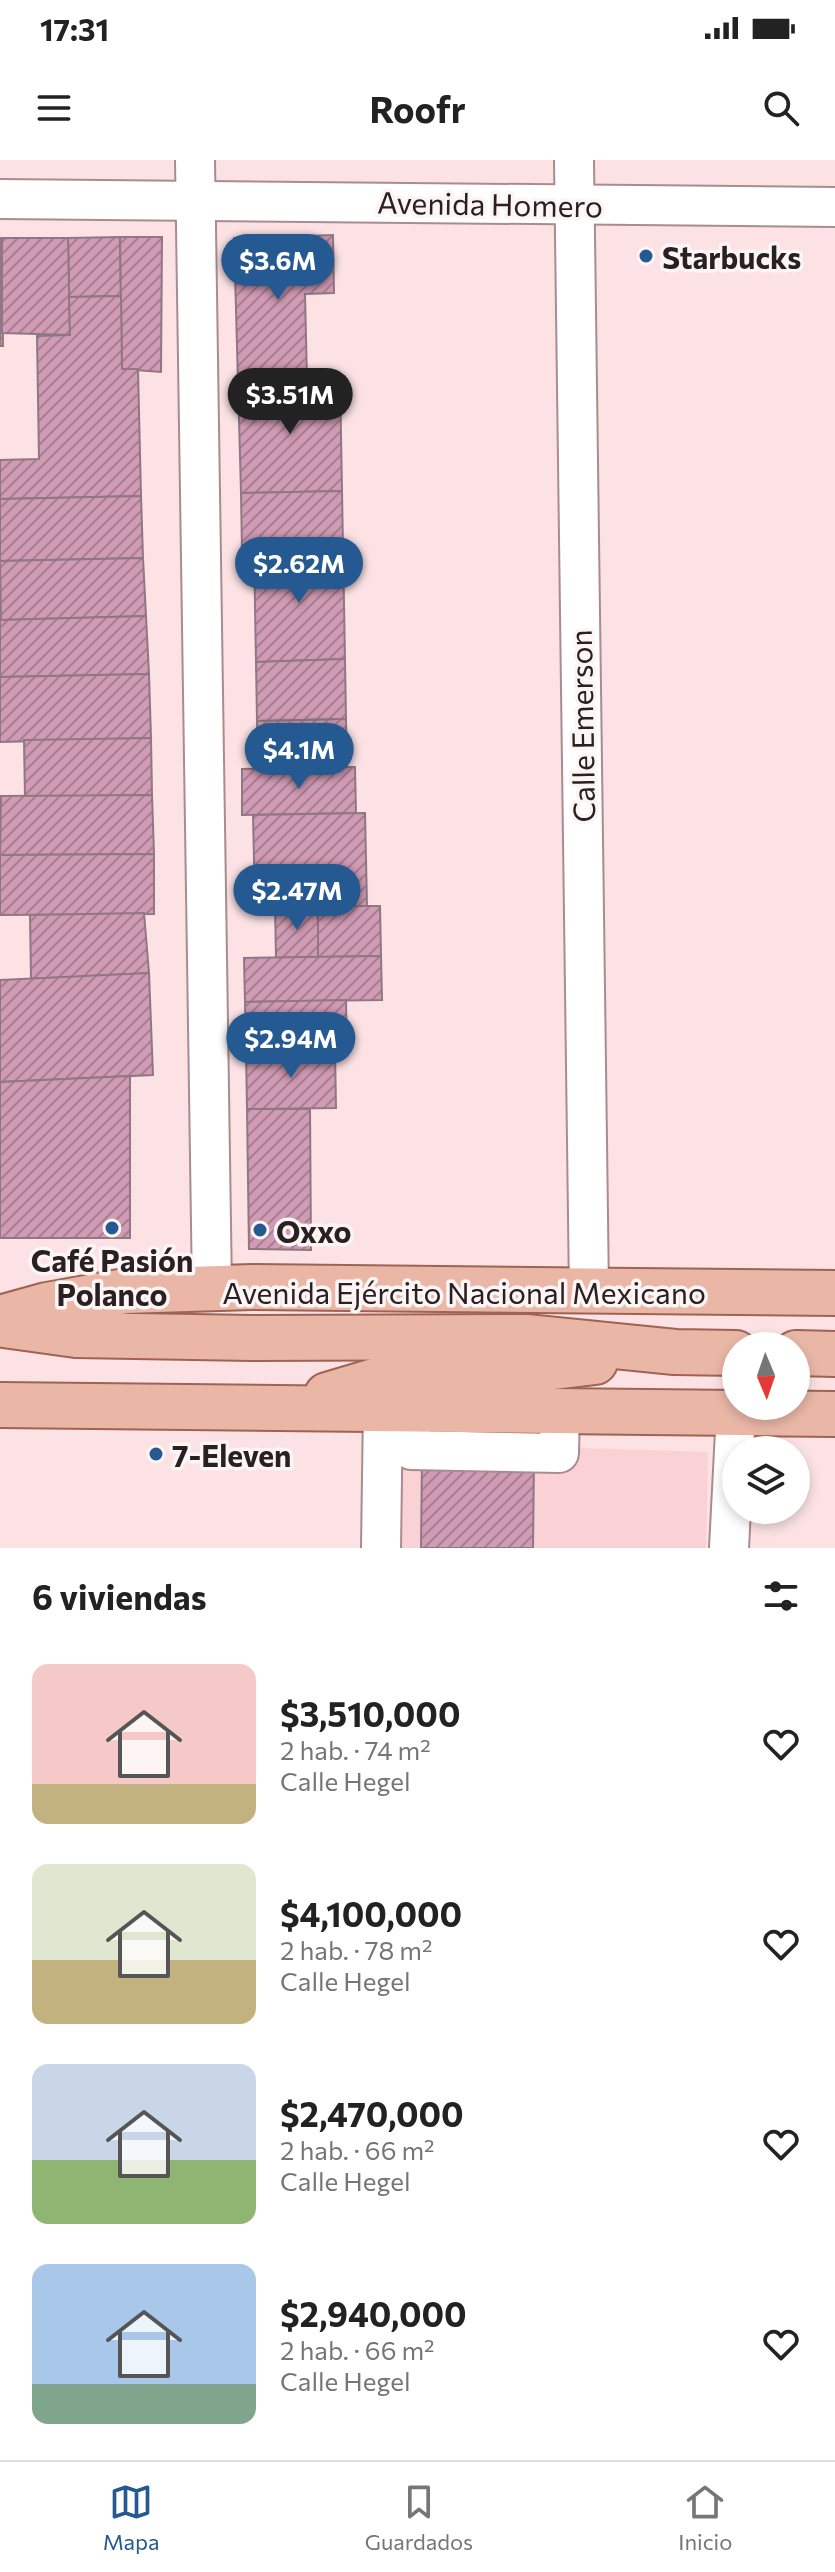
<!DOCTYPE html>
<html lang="es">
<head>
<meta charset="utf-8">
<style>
	body { margin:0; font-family:Commissioner,sans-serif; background:#f2f2f2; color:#222; height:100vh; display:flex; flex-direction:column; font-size:30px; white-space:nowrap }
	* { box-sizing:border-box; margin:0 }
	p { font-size:26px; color:#767676 }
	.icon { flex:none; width:44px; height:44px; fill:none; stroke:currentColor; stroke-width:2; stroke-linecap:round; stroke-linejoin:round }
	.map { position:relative; height:1388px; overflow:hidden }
	.drawer { display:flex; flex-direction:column; background:#fff; flex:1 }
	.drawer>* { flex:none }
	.needle { width:52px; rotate:178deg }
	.fabs { position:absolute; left:722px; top:1172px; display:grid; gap:16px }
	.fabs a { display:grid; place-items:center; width:88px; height:88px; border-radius:50%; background:#fff; box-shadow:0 4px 12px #0003; font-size:40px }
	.price { position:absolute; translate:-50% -68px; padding:0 18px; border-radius:28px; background:#245991; color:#fff; font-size:26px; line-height:52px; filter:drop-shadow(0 2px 4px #0008) }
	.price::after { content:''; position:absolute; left:50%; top:48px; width:24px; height:18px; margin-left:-12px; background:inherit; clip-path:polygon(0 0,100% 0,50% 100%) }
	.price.on { background:#222; color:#fff }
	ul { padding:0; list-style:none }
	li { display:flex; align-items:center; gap:24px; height:200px; padding:0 32px }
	li span { display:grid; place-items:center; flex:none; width:224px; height:160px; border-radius:16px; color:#555 }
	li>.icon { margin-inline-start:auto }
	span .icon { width:96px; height:96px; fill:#fffc; stroke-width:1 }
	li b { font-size:34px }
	h2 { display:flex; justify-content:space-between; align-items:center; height:96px; padding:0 32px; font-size:34px }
	.status { display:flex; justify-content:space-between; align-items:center; height:56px; padding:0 40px; background:#fff; direction:ltr }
	.status svg { height:22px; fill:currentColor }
	header { display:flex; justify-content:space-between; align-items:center; height:104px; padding:0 32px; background:#fff; font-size:36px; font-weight:700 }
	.tab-bar { display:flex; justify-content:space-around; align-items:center; height:112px; border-top:2px solid #e0e0e0; background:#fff; font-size:22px; color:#767676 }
	.tab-bar a { display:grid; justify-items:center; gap:4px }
	.tab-bar .on { color:#245991 }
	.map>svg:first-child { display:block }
</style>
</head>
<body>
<div class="status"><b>17:31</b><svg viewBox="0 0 49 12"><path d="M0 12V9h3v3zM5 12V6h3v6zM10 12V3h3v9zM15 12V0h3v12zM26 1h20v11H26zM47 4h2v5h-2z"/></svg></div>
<header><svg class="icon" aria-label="menu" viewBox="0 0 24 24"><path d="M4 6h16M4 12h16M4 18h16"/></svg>Roofr<svg class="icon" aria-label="search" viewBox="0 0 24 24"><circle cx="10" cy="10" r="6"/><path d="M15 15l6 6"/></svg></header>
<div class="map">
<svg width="835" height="1388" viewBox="0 0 835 1388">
	<defs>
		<pattern id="building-hatch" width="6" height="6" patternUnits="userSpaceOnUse" patternTransform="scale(2)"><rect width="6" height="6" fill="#d09bb4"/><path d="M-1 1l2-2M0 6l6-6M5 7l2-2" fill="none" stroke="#a97e92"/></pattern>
	</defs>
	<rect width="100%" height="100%" fill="#fce2e4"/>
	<polygon fill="#fad2d5" points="398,1282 708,1292 706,1388 398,1388"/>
	<g fill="url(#building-hatch)" stroke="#907782" stroke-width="2">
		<polygon points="333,75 334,133 305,134 307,220 238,222 234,78"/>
		<polygon points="120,77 121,136 69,137 68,78"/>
		<polygon points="120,77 162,77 161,212 122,209"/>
		<polygon points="0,78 2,78 3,186 0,186"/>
		<polygon points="2,78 68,78 70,175 2,173"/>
		<polygon points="121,136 122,209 138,209 141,336 0,339 0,300 39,299 37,176 70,175 69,137"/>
		<polygon points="340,220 342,331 241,333 238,222"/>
		<polygon points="342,331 343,389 242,391 241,333"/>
		<polygon points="141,336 143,398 0,401 0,339"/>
		<polygon points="343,389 345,499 256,502 254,390"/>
		<polygon points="143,398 146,456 1,460 0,401"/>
		<polygon points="146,456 149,514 0,517 0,460"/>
		<polygon points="345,499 346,559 257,561 256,502"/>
		<polygon points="149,514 151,578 0,582 0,517"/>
		<polygon points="346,559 347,607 258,609 257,561"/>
		<polygon points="151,578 152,635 25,637 24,580"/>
		<polygon points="355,607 356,653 242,655 242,609"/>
		<polygon points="152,635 154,694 0,695 1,636"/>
		<polygon points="365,653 367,746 255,747 253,655"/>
		<polygon points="154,694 154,754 0,755 0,695"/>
		<polygon points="275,746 318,746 318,797 276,798"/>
		<polygon points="318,746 380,746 381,796 318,797"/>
		<polygon points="144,753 149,813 31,819 30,755"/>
		<polygon points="381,796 382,840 245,842 244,798"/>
		<polygon points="149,813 153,915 0,922 0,820"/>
		<polygon points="346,840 347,891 246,892 245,842"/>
		<polygon points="335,891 336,948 247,949 246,892"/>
		<polygon points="130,916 130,1078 0,1078 0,922"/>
		<polygon points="247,949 310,949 311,1090 249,1089"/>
		<polygon points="422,1297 534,1299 533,1388 421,1388"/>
	</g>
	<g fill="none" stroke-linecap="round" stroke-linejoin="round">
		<g stroke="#a98c8e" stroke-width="42">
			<g id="minor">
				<polyline points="195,0 212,1130"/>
				<polyline points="574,0 589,1132"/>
				<polyline points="0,39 835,47"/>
				<polyline points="412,1249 411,1290 559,1293 560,1251"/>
				<polyline points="381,1388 383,1248"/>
				<polyline points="729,1388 736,1252"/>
			</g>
		</g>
		<g stroke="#9e6352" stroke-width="48">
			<g id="major">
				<polyline points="0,1158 47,1145 125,1131 252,1127 835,1133"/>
				<polyline points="4,1165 76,1175 252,1178 526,1177 675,1192 736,1193"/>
				<polyline points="796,1193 835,1194"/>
				<polyline points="327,1235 401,1213 529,1210 595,1202"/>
				<polyline points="0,1245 835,1254"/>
			</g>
		</g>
		<use href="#minor" stroke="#fff" stroke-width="38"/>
		<use href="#major" stroke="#eab7a7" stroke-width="44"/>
	</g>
	<g fill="#245991" stroke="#fcf5f5" stroke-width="3">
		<circle cx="646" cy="96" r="8"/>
		<circle cx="112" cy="1068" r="8"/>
		<circle cx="260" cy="1070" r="8"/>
		<circle cx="156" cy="1294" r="8"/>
	</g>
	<g text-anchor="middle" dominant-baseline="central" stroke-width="7" stroke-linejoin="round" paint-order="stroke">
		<g font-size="30" fill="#2b2021" stroke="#fcf5f5">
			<text transform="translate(490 43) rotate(1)">Avenida Homero</text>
			<text transform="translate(581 566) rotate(-91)">Calle Emerson</text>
			<text x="464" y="1131">Avenida Ejército Nacional Mexicano</text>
		</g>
		<g font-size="30" font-weight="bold" fill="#2b2021" stroke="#fcf5f5" text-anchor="start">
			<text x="662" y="96">Starbucks</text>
			<text x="276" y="1070">Oxxo</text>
			<text x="112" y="1099" text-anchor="middle">Café Pasión<tspan x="112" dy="34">Polanco</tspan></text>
			<text x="172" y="1294">7-Eleven</text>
		</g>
	</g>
</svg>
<div class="fabs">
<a><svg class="needle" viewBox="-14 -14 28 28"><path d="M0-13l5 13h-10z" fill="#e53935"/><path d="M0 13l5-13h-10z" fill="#767676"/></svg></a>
<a><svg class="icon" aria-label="layers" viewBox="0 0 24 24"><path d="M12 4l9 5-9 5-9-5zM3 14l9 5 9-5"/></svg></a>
</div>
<b class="price" style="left:278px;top:142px">$3.6M</b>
<b class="price on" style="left:290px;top:276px">$3.51M</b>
<b class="price" style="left:299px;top:445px">$2.62M</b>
<b class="price" style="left:299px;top:631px">$4.1M</b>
<b class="price" style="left:297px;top:772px">$2.47M</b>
<b class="price" style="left:291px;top:920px">$2.94M</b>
</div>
<section class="drawer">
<h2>6 viviendas<svg class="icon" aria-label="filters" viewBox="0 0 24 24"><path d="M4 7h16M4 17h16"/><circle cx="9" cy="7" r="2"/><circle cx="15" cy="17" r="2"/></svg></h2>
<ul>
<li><span style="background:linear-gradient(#f6c9c9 75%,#c2b280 0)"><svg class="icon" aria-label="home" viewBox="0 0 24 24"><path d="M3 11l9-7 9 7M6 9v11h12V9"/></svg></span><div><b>$3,510,000</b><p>2 hab. · 74 m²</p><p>Calle Hegel</p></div><svg class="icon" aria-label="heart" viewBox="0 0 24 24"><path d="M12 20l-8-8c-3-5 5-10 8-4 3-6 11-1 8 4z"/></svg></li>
<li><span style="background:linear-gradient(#dfe7d0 60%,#c2b280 0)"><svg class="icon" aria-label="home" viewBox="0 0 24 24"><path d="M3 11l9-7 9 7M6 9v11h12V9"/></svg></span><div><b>$4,100,000</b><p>2 hab. · 78 m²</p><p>Calle Hegel</p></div><svg class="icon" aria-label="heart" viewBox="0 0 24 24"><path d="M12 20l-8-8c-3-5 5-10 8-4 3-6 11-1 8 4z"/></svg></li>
<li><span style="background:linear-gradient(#c9d6e8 60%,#8fb573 0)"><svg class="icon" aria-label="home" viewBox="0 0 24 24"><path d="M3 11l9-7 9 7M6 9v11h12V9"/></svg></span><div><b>$2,470,000</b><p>2 hab. · 66 m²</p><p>Calle Hegel</p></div><svg class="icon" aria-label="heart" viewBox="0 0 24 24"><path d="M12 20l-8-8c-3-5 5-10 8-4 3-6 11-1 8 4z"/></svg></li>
<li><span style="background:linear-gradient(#a9c7e8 75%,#7fa58c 0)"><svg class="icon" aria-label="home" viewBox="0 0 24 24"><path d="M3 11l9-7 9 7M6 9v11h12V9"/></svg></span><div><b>$2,940,000</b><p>2 hab. · 66 m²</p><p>Calle Hegel</p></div><svg class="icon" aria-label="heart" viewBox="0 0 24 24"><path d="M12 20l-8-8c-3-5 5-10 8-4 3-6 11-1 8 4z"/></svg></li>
</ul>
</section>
<nav class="tab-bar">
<a class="on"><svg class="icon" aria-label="map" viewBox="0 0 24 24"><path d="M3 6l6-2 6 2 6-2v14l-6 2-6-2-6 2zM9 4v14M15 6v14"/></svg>Mapa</a>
<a><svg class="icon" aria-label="saved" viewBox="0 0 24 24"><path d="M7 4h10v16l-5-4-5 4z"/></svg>Guardados</a>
<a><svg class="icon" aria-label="home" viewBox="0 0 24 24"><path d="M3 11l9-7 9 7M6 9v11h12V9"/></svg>Inicio</a>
</nav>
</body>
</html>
